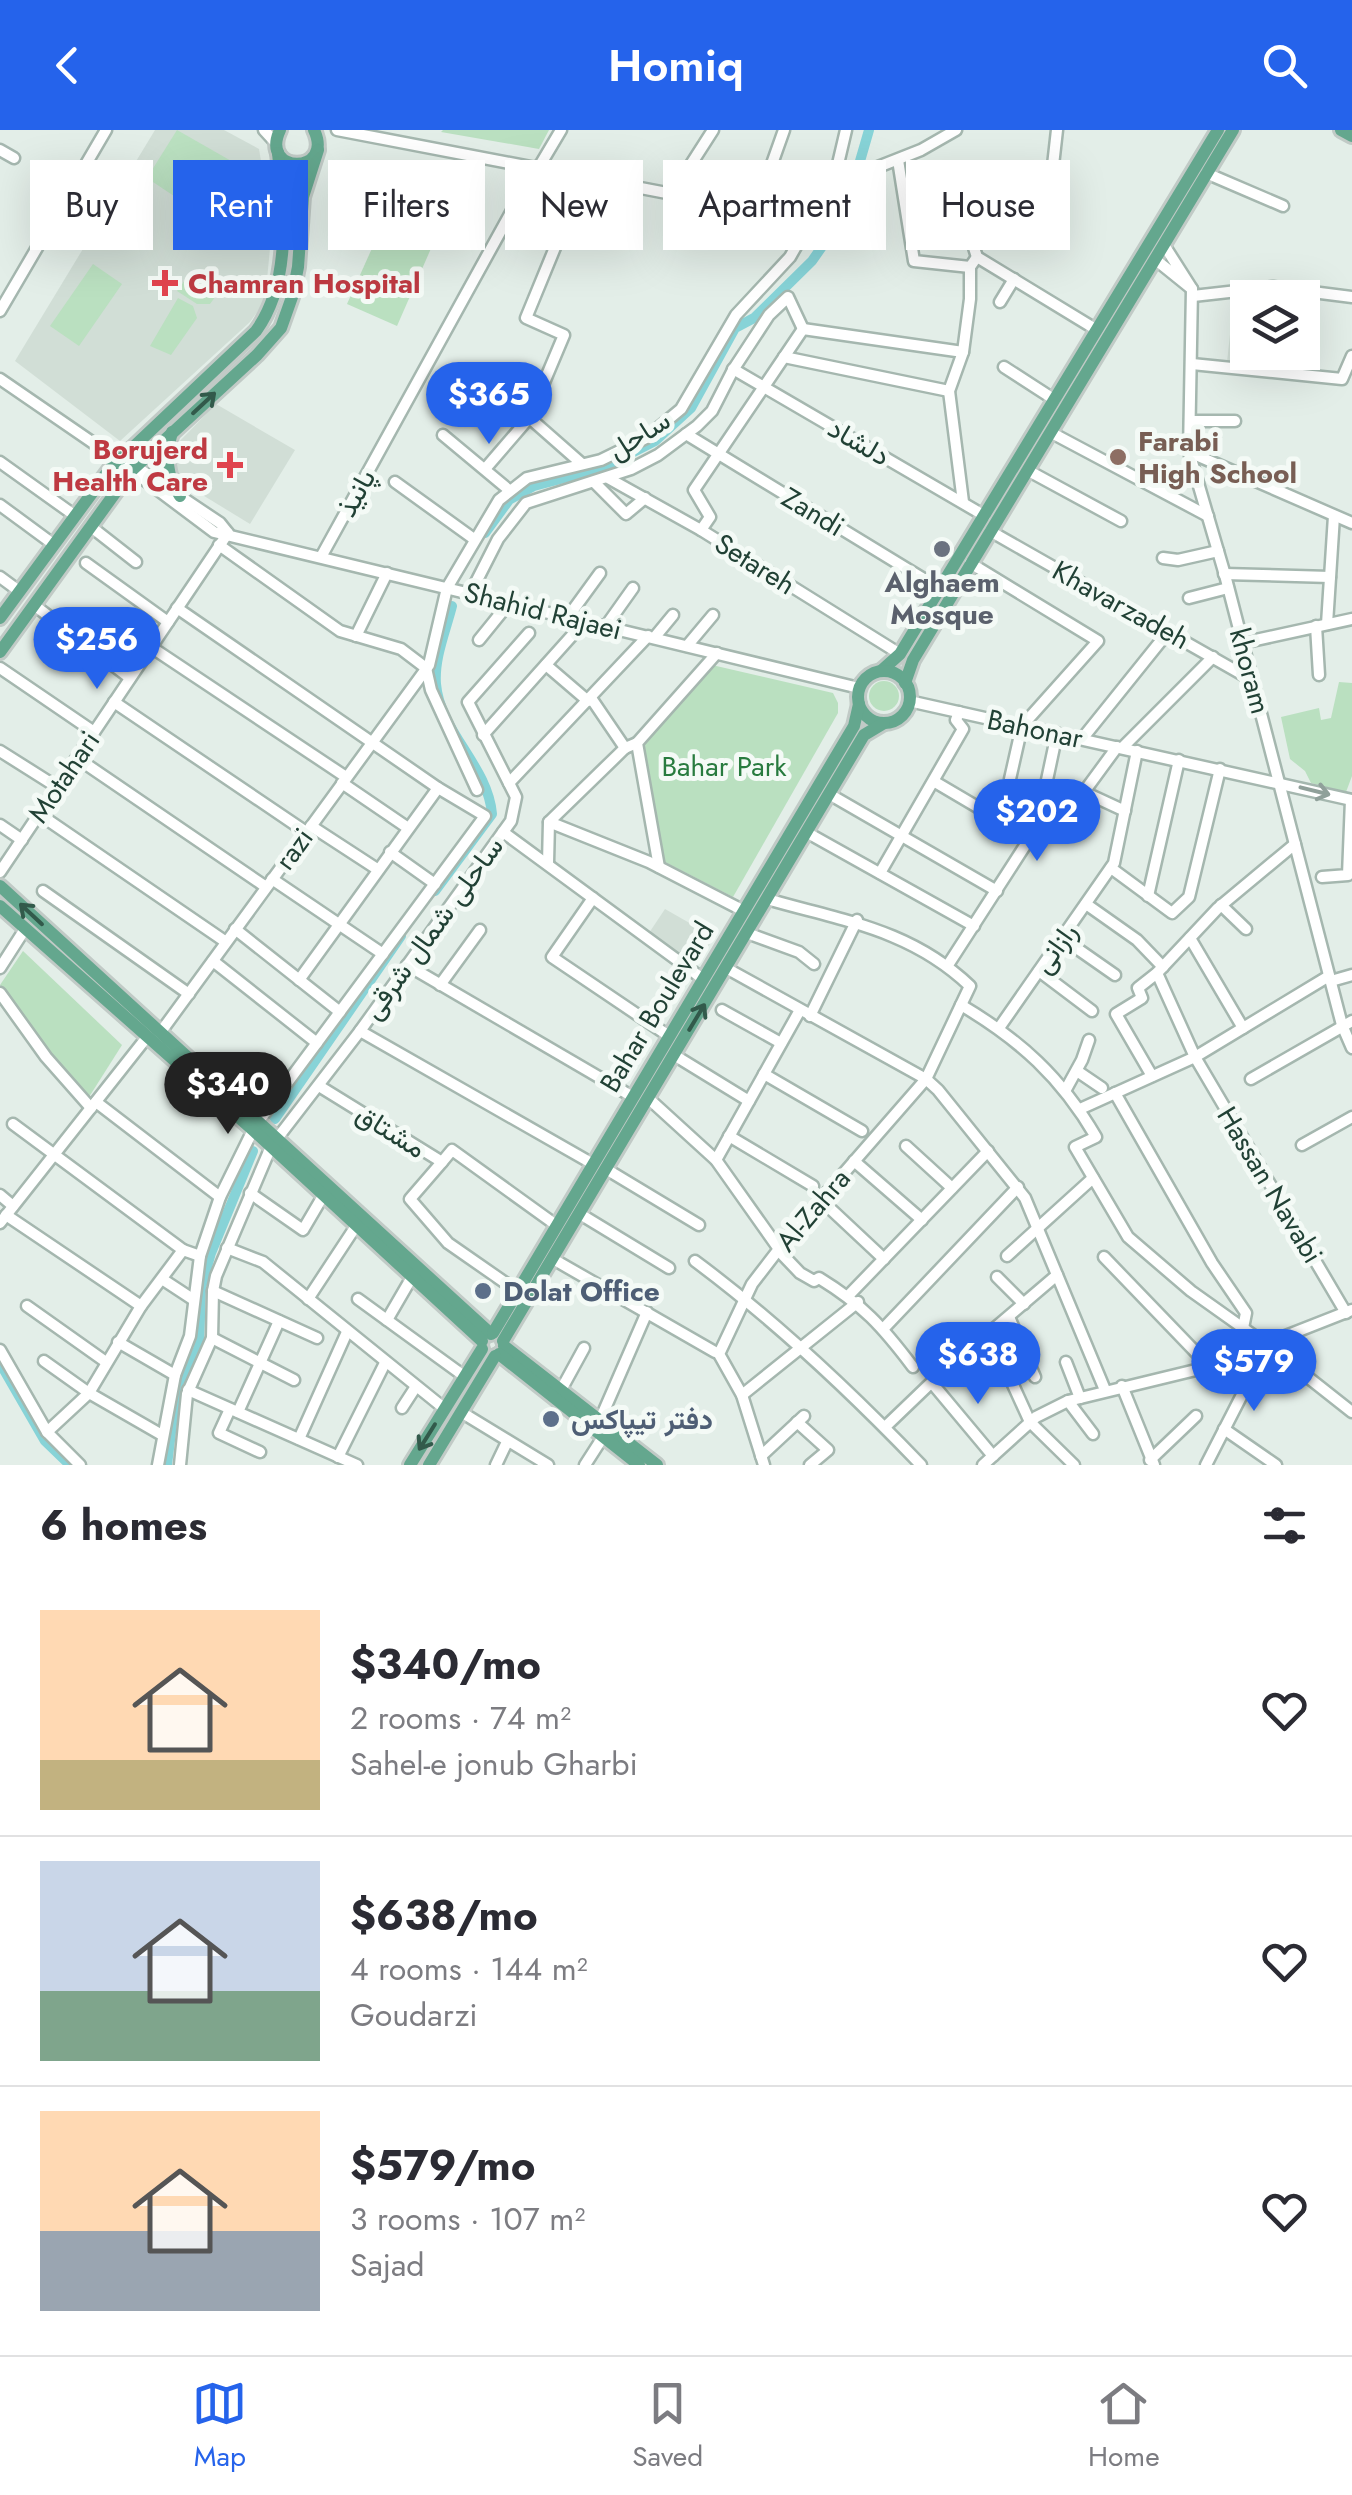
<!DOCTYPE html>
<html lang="en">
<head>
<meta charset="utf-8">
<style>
	body { margin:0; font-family:Jost,Vazirmatn,sans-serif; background:#f7f7f7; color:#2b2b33; height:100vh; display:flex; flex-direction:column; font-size:38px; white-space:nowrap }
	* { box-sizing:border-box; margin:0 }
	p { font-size:32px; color:#7c7c81 }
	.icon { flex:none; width:55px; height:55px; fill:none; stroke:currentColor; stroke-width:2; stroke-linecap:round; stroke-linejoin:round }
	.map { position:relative; height:1335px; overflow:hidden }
	.side { display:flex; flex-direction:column; background:#fff; flex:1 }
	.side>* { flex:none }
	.banner { position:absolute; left:30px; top:30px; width:1292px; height:90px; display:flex; gap:20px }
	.fabs { position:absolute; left:1230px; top:150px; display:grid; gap:20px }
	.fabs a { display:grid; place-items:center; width:90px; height:90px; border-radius:0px; background:#fff; box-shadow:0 10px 40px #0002; font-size:50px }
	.price { position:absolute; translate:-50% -85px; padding:0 22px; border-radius:35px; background:#2563eb; color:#fff; font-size:32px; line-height:65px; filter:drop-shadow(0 2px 5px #0008) }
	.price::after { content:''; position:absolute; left:50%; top:60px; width:30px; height:22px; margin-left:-15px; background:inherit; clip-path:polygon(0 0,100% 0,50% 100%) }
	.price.selected { background:#222; color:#fff }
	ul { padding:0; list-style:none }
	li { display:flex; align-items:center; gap:30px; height:250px; padding:0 40px }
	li+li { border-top:2px solid #e1e1e2 }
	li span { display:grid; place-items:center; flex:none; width:280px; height:200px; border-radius:0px; color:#555 }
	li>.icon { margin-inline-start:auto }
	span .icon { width:120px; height:120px; fill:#fffc; stroke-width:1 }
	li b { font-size:42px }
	h2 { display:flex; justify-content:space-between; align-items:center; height:120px; padding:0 40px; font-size:42px }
	.pill { padding:0 35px; border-radius:0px; background:#fff; box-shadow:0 10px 40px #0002; font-size:35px; line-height:90px }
	.pill.selected { background:#2563eb; color:#fff }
	header { display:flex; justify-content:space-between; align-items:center; height:130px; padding:0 40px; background:#2563eb; color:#fff; font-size:45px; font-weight:600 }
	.tab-bar { display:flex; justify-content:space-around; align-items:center; height:140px; border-top:2px solid #e1e1e2; background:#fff; font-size:28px; color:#7c7c81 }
	.tab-bar a { display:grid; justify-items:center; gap:5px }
	.tab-bar .selected { color:#2563eb }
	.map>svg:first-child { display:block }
</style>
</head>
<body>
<header><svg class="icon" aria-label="back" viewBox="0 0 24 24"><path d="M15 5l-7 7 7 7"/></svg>Homiq<svg class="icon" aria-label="search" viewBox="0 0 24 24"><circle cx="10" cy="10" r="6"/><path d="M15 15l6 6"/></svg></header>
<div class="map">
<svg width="1352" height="1335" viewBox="0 0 1352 1335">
	<rect width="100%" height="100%" fill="#e3eee8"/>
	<g fill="#d1ded6">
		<polygon points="155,0 224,0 259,19 272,97 265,171 250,192 120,311 15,231"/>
		<polygon points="1247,194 1248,222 1293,223 1292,241 1227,232 1231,195"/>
		<polygon points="216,274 295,320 250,394 178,350 172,319"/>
		<polygon points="665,779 714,807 697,835 649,803"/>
	</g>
	<g fill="#bae0c0">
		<polygon points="177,0 240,36 225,62 186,74 147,48"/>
		<polygon points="443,0 549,0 539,19 441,2"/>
		<polygon points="391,76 440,98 397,196 347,174"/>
		<polygon points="93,134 122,154 79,216 50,196"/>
		<polygon points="188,146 203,157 209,151 221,159 210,174 197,174 177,161"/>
		<polygon points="178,168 193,176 197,188 171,225 150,216"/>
		<polygon points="712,535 833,563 838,573 838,583 733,767 663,731 643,615"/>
		<circle cx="884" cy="566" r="15"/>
		<polygon points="1339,552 1352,553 1352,646 1346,662 1311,653 1305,641 1290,629 1281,587 1319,578 1321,590 1331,588"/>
		<polygon points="23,821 122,915 89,967 51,924 0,855"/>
	</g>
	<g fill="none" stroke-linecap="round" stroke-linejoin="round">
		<g stroke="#87d3d7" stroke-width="10">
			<polyline points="858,38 869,0"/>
			<polyline points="485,403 509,370 534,356 602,338 655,311 691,278 735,198 754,188 812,131 828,108 844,68"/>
			<path d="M 435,761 L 492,684 C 488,636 440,602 436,554 C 434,528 446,500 452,476"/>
			<polyline points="275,989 401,806"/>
			<polyline points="0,1233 45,1311 70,1335"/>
			<polyline points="167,1335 175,1270 199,1217 201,1158 211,1123 253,1021"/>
		</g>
		<g stroke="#a5b7af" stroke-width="15">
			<g id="minor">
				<polyline points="264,0 275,12"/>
				<polyline points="337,0 672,64 724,67 850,48 921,20 956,0"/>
				<polyline points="0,20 14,28"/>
				<polyline points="898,30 914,131 970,137"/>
				<polyline points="539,37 561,0"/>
				<polyline points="1206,43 1283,76"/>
				<polyline points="834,51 846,0"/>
				<polyline points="762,62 784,0"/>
				<polyline points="672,64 713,0"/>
				<polyline points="979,71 1018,61 1050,62 1057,0"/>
				<polyline points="967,96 977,127 1097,200"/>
				<polyline points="1156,130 1192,159 1164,115"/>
				<polyline points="1192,159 1189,322 1225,445 1342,895 1352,918"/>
				<polyline points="1193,166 1273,157 1352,167"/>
				<polyline points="1000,172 1014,149"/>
				<polyline points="0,181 106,0"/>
				<polyline points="803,199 963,222"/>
				<polyline points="784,227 949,261"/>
				<polyline points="1192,234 1342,249 1352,226"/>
				<polyline points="1004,237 1055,270"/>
				<polyline points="733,239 985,386"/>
				<polyline points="0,249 118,330 214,402 859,558"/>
				<polyline points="491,254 582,334"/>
				<polyline points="1190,291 1235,291"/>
				<polyline points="1050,302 1208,386"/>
				<polyline points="686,304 940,459"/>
				<polyline points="443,305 509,360"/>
				<polyline points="1189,322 1352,393"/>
				<polyline points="0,332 74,385"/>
				<polyline points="132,334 220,393 228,403"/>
				<polyline points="485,339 529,288 564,205 526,188 584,47"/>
				<polyline points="1027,340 1121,391"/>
				<polyline points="608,348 701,400 900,524"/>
				<polyline points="395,352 474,409"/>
				<polyline points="594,352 626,384 645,368"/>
				<polyline points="963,372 949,261 963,222 970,169 970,137 977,127"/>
				<polyline points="0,375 53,414"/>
				<polyline points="90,396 136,432"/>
				<polyline points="701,400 710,387 694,360 803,199"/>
				<polyline points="990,401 1252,550"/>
				<polyline points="219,415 340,501 401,519 426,538 431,560 477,660"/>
				<polyline points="321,427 536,37"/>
				<polyline points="1163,428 1178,430 1218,421"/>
				<polyline points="86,433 168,492"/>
				<polyline points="970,433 1098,511 1022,596 1010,649"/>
				<polyline points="1224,444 1330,447"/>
				<polyline points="0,447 19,461"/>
				<polyline points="470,464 498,409 526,373 631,339 658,325 697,296 712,281 733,240 769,185 788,167 803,199"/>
				<polyline points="1189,468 1228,458"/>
				<polyline points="34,475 130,548"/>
				<polyline points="177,478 438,658 485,686 259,991"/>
				<polyline points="568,487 600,443"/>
				<polyline points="1327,494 1334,386"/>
				<polyline points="606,496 633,458"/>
				<polyline points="1316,496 1319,545"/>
				<polyline points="356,506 387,443"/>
				<polyline points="654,508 673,485"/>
				<polyline points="479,510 509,473"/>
				<polyline points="1242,513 1352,489"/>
				<polyline points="687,516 713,485"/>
				<polyline points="151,517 346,647"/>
				<polyline points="546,535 588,571"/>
				<polyline points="0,538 94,602"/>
				<polyline points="591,568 625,618"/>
				<polyline points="909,571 1352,670"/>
				<polyline points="114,572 306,702"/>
				<polyline points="483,605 585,491"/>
				<polyline points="1082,609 1168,502"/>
				<polyline points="1117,617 1084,662 1125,681"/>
				<polyline points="1122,618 1213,527"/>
				<polyline points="0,621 57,657"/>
				<polyline points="77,628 266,757"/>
				<polyline points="935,652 1030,708"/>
				<polyline points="342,653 408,698"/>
				<polyline points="509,653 648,506"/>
				<polyline points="829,664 997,761"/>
				<polyline points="39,684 226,812"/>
				<polyline points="549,692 649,732 744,781"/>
				<polyline points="0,695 22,710"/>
				<polyline points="311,696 377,739"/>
				<polyline points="503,702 703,849"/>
				<polyline points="806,702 974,796"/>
				<polyline points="390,722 435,754"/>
				<polyline points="548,733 549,692 625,618 637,613"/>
				<polyline points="659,737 637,613 717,523"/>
				<polyline points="1111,738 1172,783 1189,767 1220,639"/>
				<polyline points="0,742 228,403"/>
				<polyline points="880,743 963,599 956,590 959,582"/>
				<polyline points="1322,747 1348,745 1351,670"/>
				<polyline points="272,749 383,824"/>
				<polyline points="43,761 189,864"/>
				<polyline points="1148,766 1179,630"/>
				<polyline points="593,768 552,827 669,906"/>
				<polyline points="1086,774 1137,810 1163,837"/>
				<polyline points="1221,775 1246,799"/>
				<polyline points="235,799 340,882"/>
				<polyline points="747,803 799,822 814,834"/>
				<polyline points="1062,808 1115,845"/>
				<polyline points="1190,808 1243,898"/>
				<polyline points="213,831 317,913"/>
				<polyline points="407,835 633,967"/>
				<polyline points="948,835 1037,697 1057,603"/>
				<polyline points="0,838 25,799"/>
				<polyline points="726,838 926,949 938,960 1025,1068 1105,1260"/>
				<polyline points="1039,841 1092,881"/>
				<polyline points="1157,843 1195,927 1346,1183"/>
				<polyline points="299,850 438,658"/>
				<polyline points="1331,851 1352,845"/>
				<polyline points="440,855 480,800"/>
				<polyline points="0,863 46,927 91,978"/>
				<path d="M 961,875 C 1020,910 1061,947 1096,1007 L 1075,1017 L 1128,1107 L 1191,1161 L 1267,1215 L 1352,1282"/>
				<polyline points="722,880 781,913"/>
				<polyline points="810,886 857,790"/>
				<polyline points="999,898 1114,733 1137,621"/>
				<polyline points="360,901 593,1034"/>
				<polyline points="160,903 429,535 447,458 499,370 527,348 601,330 646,308 681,279 736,185 790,127 814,85 820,68 820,53"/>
				<polyline points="674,925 749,971"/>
				<polyline points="1077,941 1102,958"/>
				<polyline points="764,944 862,1001"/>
				<polyline points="1152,946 1116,884 1142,868 1138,858 1157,843 1218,778 1295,714"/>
				<polyline points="1251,949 1352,891"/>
				<polyline points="319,956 442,1032 452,1020 556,1095"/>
				<polyline points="1065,961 1082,930 1089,910"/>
				<polyline points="1115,963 1212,1133 1246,1183 1243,1198"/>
				<polyline points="648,968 716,1030 779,1119"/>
				<polyline points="96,972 220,1067"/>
				<polyline points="1080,979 1195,927 1329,846"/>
				<polyline points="13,994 183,1120"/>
				<polyline points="729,1006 813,1056"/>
				<polyline points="276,1010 360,901 511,691 516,667 468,572 529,503"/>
				<polyline points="1302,1015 1352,987"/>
				<polyline points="906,1016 952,1058"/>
				<polyline points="716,1030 800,880"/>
				<polyline points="854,1031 922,1090"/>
				<polyline points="442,1032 410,1069 448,1113 517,1161"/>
				<polyline points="606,1039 699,1095"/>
				<polyline points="250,1063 303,1100 323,1066"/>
				<polyline points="0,1065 13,1076"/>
				<polyline points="821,1070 884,1129"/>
				<polyline points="580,1084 669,1138"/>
				<polyline points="6,1085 141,1176"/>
				<polyline points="0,1093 147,907"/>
				<polyline points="227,1118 263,1132 445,1279"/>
				<path d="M 778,1120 L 800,1143 L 814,1151 L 819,1148 C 863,1175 882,1196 913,1237"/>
				<polyline points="1007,1126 1093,1048"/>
				<polyline points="1104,1127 1209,1236"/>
				<polyline points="553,1129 715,1222"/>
				<path d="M 695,1131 C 777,1192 850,1261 921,1335"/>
				<polyline points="997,1147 1024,1174"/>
				<polyline points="162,1149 194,1170"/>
				<polyline points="213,1161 317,1208"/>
				<polyline points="848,1166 988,1021"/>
				<polyline points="308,1169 356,1096"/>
				<polyline points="358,1169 464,1246"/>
				<polyline points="27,1176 106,1232"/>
				<polyline points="1009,1187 1035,1247"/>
				<polyline points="387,1190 412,1147"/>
				<polyline points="884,1198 1018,1057"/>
				<polyline points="212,1208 294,1250"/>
				<polyline points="118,1212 175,1245"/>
				<polyline points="0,1220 47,1302 80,1335"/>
				<polyline points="999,1224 1030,1292 1074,1335"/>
				<polyline points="44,1231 89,1263 162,1305"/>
				<polyline points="1066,1232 1080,1268"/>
				<polyline points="932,1253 993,1326"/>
				<polyline points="1122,1256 1154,1335"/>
				<polyline points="188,1260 357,1335"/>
				<polyline points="561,1260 584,1218"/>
				<polyline points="742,1265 858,1172"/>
				<polyline points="1068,1271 1093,1304"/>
				<polyline points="402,1278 415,1258"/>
				<polyline points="230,1279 219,1303 260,1322"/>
				<polyline points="238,1282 279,1191"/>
				<polyline points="461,1282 548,1335"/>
				<polyline points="600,1290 647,1182"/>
				<polyline points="797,1292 828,1320 810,1335"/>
				<polyline points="885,1297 935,1249 1057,1145"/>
				<polyline points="1224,1299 1276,1335"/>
				<polyline points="47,1302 89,1263 141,1176 183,1120 200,1126"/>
				<polyline points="299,1309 347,1202"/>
				<polyline points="761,1326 804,1286"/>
				<polyline points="338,1327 385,1233"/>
				<polyline points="1150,1330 1196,1286"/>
				<polyline points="158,1335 175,1245 190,1206 200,1126 220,1067 253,1000"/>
				<polyline points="180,1335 187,1264 212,1208 213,1161 216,1146 270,1019"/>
				<polyline points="496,1335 507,1312"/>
				<polyline points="585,1335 603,1307"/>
				<path d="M 764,1335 L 742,1265 L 719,1224 L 752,1154 L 789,1106 L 926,949 L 970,856 C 910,799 843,791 767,769"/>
				<polyline points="983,1335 1036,1287 1068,1271 1204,1238 1352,1180"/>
				<polyline points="1206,1335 1267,1216"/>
			</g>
		</g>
		<g stroke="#c1cac6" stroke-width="18">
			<g id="major">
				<path d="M 280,0 C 259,45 335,45 314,0"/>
				<polyline points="1341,0 1352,6"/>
				<path d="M 172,302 C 165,327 166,345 180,366"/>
				<path d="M 0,488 L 109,340 L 256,201 C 292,151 284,81 278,23"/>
				<polyline points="0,522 131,341 257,225 281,198 292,167 298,137 303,67 318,20"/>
				<polyline points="881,541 900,524 1218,0"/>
				<circle cx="884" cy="567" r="26"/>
				<polyline points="905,553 913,530 1233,0"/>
				<polyline points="0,756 491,1204"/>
				<polyline points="0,776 253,1000 482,1211"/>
				<polyline points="493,1203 854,596 859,574"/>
				<polyline points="503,1211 864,605 884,593"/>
				<polyline points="504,1216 657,1335"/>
				<polyline points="499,1224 639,1335"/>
				<polyline points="410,1335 482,1219"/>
				<polyline points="429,1335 495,1226"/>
			</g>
		</g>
		<use href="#minor" stroke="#fff" stroke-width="10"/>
		<use href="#major" stroke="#64a78e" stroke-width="12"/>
	</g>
	<defs><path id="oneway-shaft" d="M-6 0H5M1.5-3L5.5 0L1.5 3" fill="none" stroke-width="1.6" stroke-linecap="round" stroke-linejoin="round" transform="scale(2.5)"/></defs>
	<g stroke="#325a4b">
		<use href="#oneway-shaft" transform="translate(204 273) rotate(-43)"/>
		<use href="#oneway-shaft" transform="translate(31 784) rotate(-137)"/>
		<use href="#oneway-shaft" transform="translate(697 887) rotate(-59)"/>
		<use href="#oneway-shaft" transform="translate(427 1307) rotate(122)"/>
	</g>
	<use stroke="#90a09a" href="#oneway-shaft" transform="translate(1315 661) rotate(14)"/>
	<g fill="#e0444e" stroke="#f4faf6" stroke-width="4">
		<path d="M160 138h10v10h10v10h-10v10h-10v-10h-10v-10h10z"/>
		<path d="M225 320h10v10h10v10h-10v10h-10v-10h-10v-10h10z"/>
	</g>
	<circle fill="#8d6e63" stroke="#f4faf6" stroke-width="4" cx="1118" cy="327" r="10"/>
	<circle fill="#6b7280" stroke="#f4faf6" stroke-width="4" cx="942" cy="419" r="10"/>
	<g fill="#5c6f8a" stroke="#f4faf6" stroke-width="4">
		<circle cx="483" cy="1161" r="10"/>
		<circle cx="551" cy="1289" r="10"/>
	</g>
	<g text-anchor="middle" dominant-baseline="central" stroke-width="10" stroke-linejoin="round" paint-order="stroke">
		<g font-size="28" font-weight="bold" fill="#be3a42" stroke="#f4faf6" text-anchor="start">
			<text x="188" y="153">Chamran Hospital</text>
			<text x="208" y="319" text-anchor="end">Borujerd<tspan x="208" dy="32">Health Care</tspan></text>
		</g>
		<g font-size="28" fill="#214135" stroke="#f4faf6">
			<text transform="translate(639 305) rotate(-32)">ساحل</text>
			<text transform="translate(859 312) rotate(30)">دلشاد</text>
			<text transform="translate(356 363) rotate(-61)">پانیذ</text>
			<text transform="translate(813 382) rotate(31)">Zandi</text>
			<text transform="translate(755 434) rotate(32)">Setareh</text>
			<text transform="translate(1121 475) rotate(29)">Khavarzadeh</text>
			<text transform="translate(543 481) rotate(14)">Shahid Rajaei</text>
			<text transform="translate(1250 541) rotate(75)">khoram</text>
			<text transform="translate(1035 599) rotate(12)">Bahonar</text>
			<text transform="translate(64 647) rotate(-56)">Motahari</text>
			<text transform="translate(294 719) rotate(-54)">razi</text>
			<text transform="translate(433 798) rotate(-54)">ساحلی شمال شرقی</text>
			<text transform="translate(1055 818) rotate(-55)">رازانی</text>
			<text transform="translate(657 877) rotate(-59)">Bahar Boulevard</text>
			<text transform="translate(391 1001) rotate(32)">مشتاق</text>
			<text transform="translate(1270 1055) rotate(59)">Hassan Navabi</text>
			<text transform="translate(813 1080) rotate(-50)">Al-Zahra</text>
		</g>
		<g font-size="28" font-weight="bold" fill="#785e54" stroke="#f4faf6" text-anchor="start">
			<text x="1138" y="311">Farabi<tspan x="1138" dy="32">High School</tspan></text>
		</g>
		<g font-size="28" font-weight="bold" fill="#5b616d" stroke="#f4faf6">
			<text x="942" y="452">Alghaem<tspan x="942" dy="32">Mosque</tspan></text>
		</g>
		<g font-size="28" fill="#287b3f" stroke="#f4faf6">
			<text x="724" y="636">Bahar Park</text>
		</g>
		<g font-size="28" font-weight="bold" fill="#4e5e75" stroke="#f4faf6" text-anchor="start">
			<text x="503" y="1161">Dolat Office</text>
			<text x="571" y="1289">دفتر تیپاکس</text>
		</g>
	</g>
</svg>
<div class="fabs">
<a><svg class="icon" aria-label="layers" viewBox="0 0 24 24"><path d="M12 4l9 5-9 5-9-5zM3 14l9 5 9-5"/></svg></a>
</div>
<b class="price" style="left:489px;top:317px">$365</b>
<b class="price" style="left:97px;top:562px">$256</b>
<b class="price" style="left:1037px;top:734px">$202</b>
<b class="price selected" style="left:228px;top:1007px">$340</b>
<b class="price" style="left:978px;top:1277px">$638</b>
<b class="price" style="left:1254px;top:1284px">$579</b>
<div class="banner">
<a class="pill">Buy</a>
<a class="pill selected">Rent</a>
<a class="pill">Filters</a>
<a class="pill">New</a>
<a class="pill">Apartment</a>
<a class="pill">House</a>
</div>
</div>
<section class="side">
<h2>6 homes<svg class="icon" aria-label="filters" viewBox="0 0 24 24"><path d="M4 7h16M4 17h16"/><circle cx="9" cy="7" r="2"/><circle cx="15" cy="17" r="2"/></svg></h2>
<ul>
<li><span style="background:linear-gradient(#ffd9b3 75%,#c2b280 0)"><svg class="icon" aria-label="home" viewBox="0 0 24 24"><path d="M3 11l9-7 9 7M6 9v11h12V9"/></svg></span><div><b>$340/mo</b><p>2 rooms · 74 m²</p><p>Sahel-e jonub Gharbi</p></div><svg class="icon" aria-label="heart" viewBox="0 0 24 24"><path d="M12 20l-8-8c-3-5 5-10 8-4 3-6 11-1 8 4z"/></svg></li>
<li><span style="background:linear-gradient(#c9d6e8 65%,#7fa58c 0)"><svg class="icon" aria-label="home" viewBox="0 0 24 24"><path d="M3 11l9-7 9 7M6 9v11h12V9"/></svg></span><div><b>$638/mo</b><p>4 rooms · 144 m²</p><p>Goudarzi</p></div><svg class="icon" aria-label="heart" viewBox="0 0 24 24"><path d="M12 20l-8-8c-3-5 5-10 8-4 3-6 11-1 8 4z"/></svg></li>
<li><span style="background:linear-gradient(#ffd9b3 60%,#9aa5b1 0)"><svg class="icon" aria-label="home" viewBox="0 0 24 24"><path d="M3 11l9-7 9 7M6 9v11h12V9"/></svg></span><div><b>$579/mo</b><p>3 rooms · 107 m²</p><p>Sajad</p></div><svg class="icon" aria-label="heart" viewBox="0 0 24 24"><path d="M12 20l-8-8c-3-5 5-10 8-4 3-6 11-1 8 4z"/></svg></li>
</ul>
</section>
<nav class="tab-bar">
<a class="selected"><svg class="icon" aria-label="map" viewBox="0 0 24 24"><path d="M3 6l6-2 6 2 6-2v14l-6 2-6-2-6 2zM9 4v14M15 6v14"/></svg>Map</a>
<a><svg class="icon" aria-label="saved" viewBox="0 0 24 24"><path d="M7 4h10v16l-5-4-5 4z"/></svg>Saved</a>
<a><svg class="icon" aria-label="home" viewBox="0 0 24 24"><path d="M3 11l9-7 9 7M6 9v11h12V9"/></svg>Home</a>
</nav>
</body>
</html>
